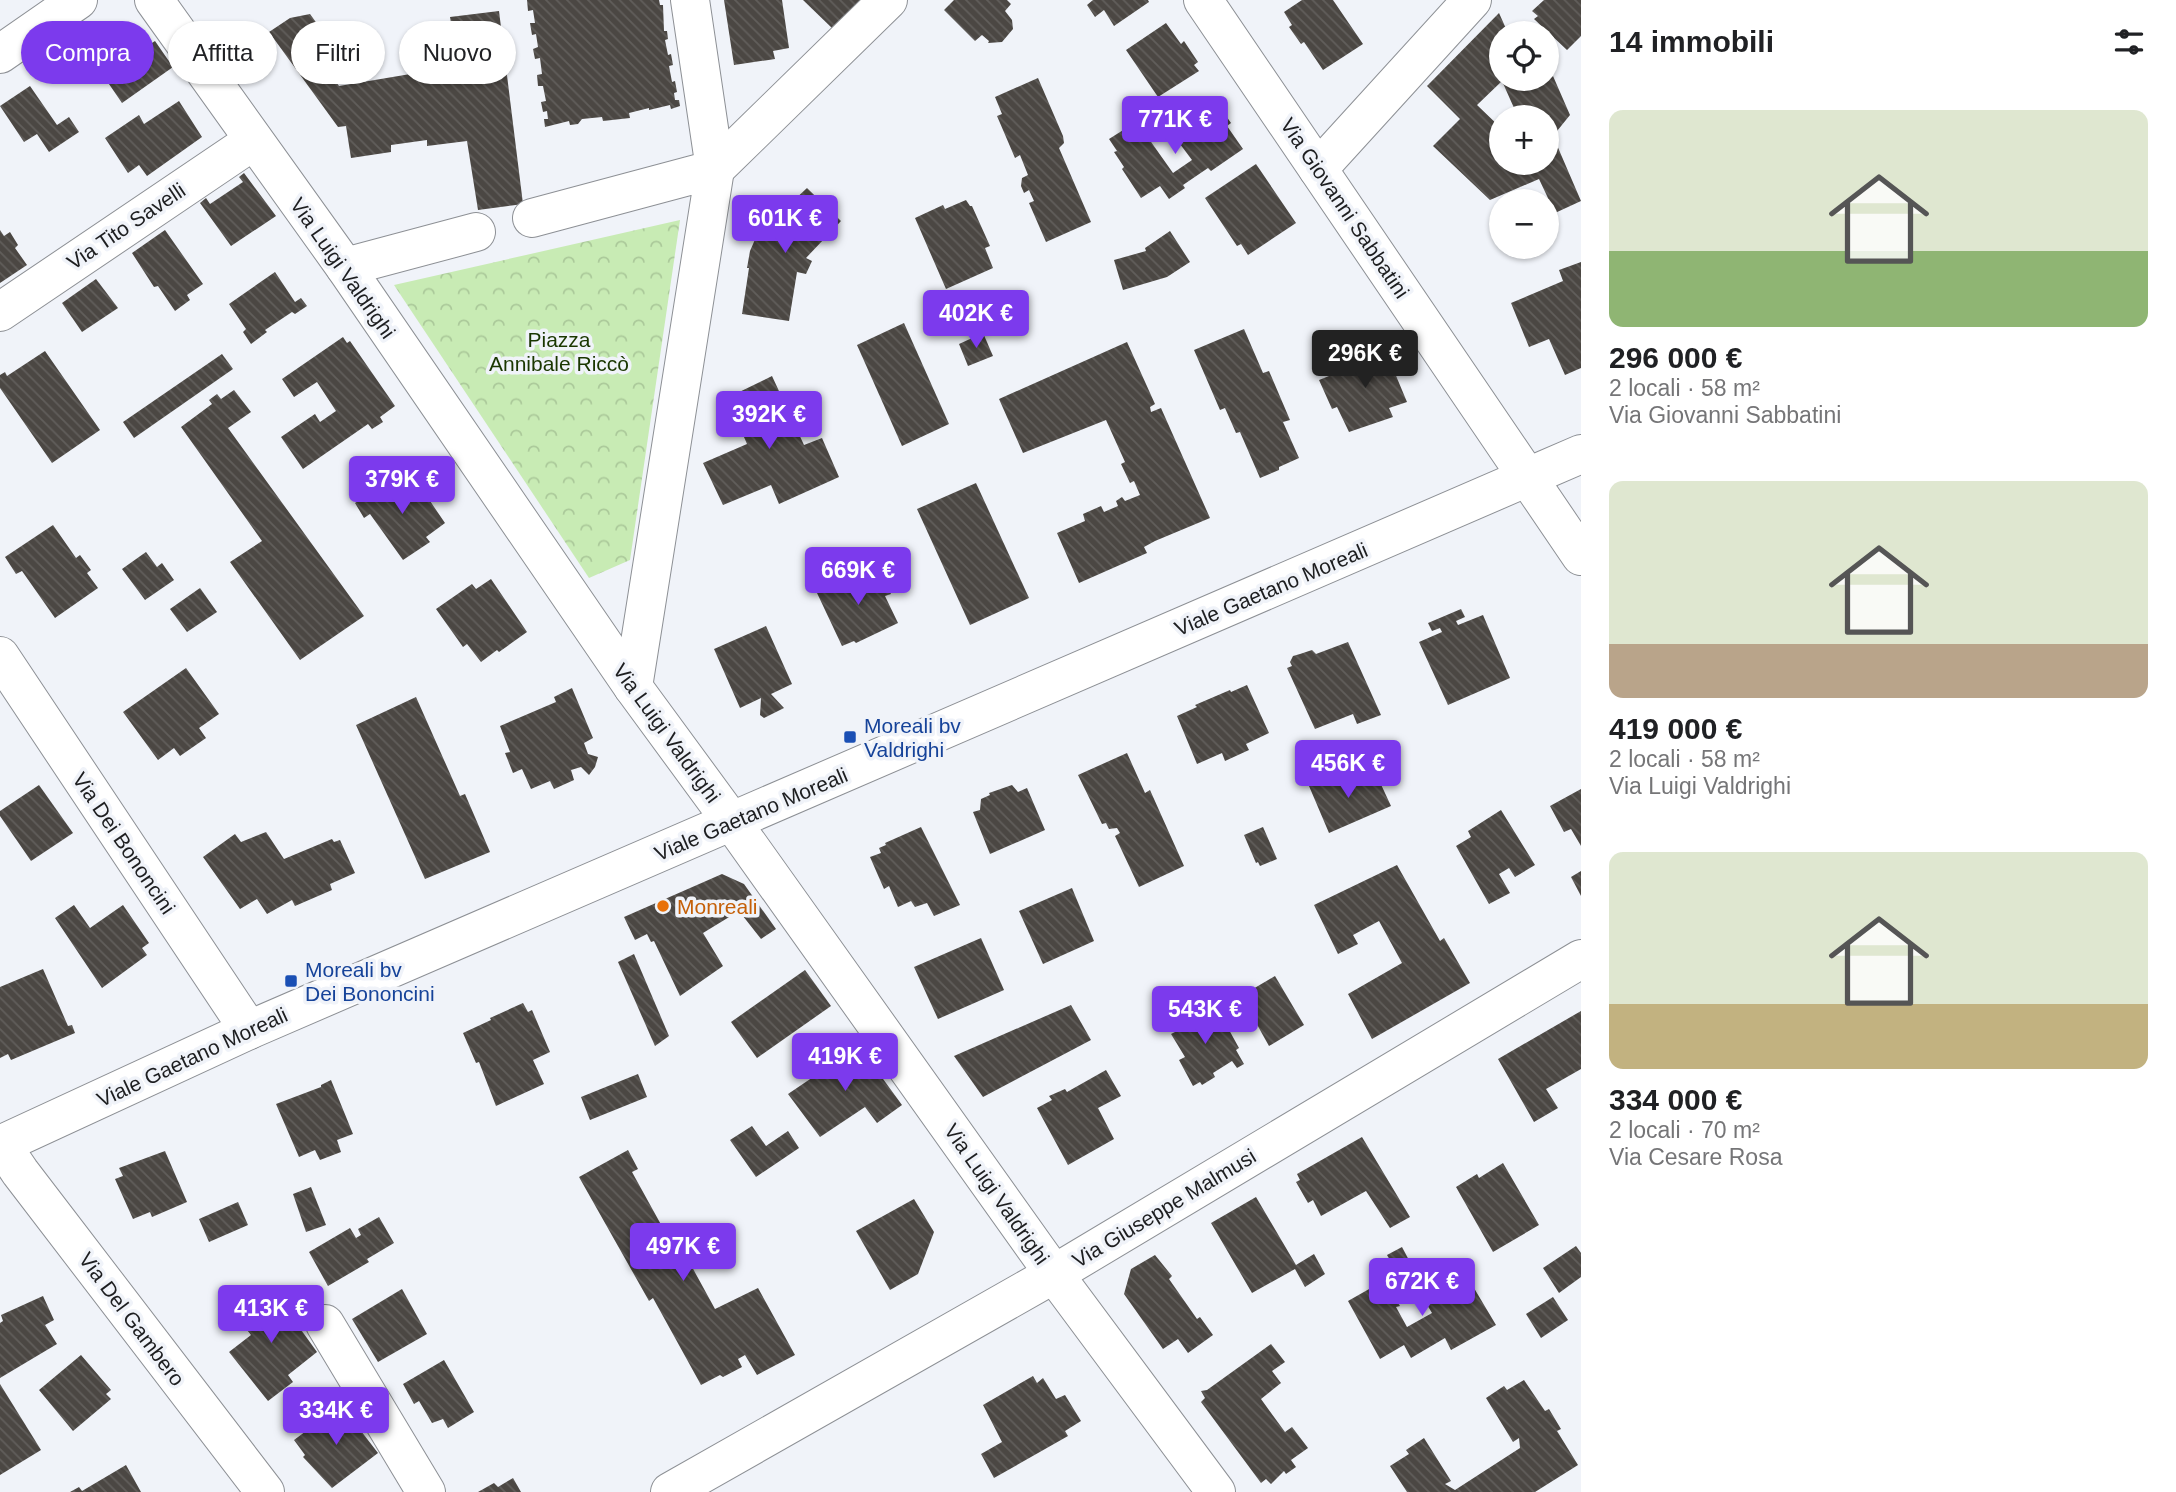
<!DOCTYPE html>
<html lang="it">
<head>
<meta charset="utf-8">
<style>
	body { margin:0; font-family:Arial,sans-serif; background:#f2f2f2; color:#202124; height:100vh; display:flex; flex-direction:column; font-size:26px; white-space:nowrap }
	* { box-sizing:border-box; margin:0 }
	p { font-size:23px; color:#757577 }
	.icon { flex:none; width:38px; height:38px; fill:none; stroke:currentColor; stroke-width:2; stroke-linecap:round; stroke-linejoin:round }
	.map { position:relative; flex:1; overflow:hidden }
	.side { display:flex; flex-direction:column; background:#fff; width:595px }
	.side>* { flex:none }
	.hud { position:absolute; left:21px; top:21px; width:665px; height:63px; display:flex; gap:14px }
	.fabs { position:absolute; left:1489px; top:21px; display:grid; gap:14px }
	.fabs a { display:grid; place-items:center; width:70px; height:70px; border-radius:50%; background:#fff; box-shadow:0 2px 5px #0004; font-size:35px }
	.price { position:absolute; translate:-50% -60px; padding:0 16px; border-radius:7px; background:#7c3aed; color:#fff; font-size:23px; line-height:46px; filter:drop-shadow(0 2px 4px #0008) }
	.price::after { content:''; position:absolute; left:50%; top:42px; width:21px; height:16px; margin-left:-10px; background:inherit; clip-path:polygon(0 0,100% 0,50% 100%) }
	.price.active { background:#222; color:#fff }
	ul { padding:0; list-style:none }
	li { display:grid; align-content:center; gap:14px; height:371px; padding:0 28px }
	li span { display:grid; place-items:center; height:217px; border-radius:14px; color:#555 }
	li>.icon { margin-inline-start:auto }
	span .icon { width:126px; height:126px; fill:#fffc; stroke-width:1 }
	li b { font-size:30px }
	h2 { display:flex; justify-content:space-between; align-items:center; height:84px; padding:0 28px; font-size:30px }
	.tag { padding:0 24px; border-radius:32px; background:#fff; box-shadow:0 2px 5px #0004; font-size:24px; line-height:63px }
	.tag.active { background:#7c3aed; color:#fff }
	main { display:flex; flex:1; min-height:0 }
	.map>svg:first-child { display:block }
</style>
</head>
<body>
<main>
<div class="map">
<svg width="1581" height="1492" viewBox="0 0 1581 1492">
	<defs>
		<pattern id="park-crowns" width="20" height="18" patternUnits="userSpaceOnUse" patternTransform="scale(1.75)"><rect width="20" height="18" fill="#c8ebb4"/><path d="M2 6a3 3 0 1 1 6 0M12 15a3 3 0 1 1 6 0" fill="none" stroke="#abc99a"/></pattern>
		<pattern id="building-back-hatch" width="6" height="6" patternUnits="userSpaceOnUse" patternTransform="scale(1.75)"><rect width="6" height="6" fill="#4b4743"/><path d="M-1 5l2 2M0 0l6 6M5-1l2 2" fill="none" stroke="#615e5b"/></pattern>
	</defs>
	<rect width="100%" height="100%" fill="#f0f3f9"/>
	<polygon fill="url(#park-crowns)" points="680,220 630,560 589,578 394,285"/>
	<g fill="url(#building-back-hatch)" fill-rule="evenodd">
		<polygon points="527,0 659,0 660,5 663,5 664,31 667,31 668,39 665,40 668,55 671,54 673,65 669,66 672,82 675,81 677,92 674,93 675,100 679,100 680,106 671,109 670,105 649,110 649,108 629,113 630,118 603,121 602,117 582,119 578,124 570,125 569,121 545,127 544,119 548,119 547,111 543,112 541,102 546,101 543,86 538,86 537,75 542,74 540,58 535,59 533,49 538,47 536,34 532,35 530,23 535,23 533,10 528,11"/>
		<polygon points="724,0 782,0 789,48 773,51 775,59 734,65"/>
		<polygon points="803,0 862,0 833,29"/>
		<polygon points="954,0 1007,0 1011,4 1005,11 1012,20 1013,29 1002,42 988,43 989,41 982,35 975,41 944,10"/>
		<polygon points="1093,0 1148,0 1149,2 1114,26 1104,10 1095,17 1087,5"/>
		<polygon points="1302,0 1333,0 1363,44 1323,70 1304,42 1301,44 1289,27 1292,25 1284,12"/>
		<polygon points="1544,0 1581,0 1581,36 1567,50 1534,19 1538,16 1532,11"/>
		<polygon points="499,11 523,204 478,210 467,141 427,146 427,140 391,145 391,152 351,158 346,126 338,127 269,32 290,18 310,14 345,62 334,79 339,86 458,66 450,17"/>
		<path d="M 1499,13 L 1508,33 L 1502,33 L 1502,79 L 1528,79 L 1531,86 L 1553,76 L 1570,115 L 1553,136 L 1581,201 L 1555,213 L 1539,179 L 1490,200 L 1433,146 L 1460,119 L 1427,86 ZM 1502,81 L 1518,117 L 1547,117 L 1547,163 L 1502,163 L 1502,129 L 1477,105 Z"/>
		<polygon points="1166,23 1181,44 1184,41 1198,62 1194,65 1199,71 1158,97 1126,50"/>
		<polygon points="123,31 138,52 155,41 173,67 122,103 87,52"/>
		<polygon points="1038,78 1063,136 1064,143 1059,148 1091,222 1046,242 1029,203 1034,201 1029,190 1024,193 1021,186 1022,178 1028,175 1020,155 1015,158 997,116 1002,114 995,97"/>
		<polygon points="30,86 57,125 69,117 79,132 49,152 37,134 24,142 0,106"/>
		<polygon points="179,101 202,137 147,176 139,165 128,173 105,138 139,115 144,124"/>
		<polygon points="1222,110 1231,123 1227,126 1243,149 1211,171 1208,168 1183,185 1185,188 1169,199 1160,186 1141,198 1122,169 1124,167 1114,152 1117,151 1109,139 1128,127 1136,137 1144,132 1173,173 1192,160 1177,140"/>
		<polygon points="1256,164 1296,223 1248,255 1241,244 1237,246 1205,198"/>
		<polygon points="244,173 276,216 231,246 200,203 206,198 210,204 243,182 239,177"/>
		<polygon points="807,188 841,221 806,258 812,261 806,274 797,272 789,321 742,314 749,268 747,268 750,251 760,228 773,216 775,218"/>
		<polygon points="966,200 970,206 972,206 990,246 985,248 993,268 946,289 915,218 943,205 945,209"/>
		<polygon points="0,230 4,236 10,232 18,245 15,248 27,265 0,283"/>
		<polygon points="165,230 203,284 187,295 190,300 175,311 158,286 154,287 132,253"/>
		<polygon points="1170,231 1190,262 1167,277 1123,290 1114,260 1146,251 1145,248"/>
		<polygon points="1581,262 1581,368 1565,375 1549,339 1529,347 1511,303 1563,281 1559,270"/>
		<polygon points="275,272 295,302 301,298 307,306 295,314 292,312 265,330 267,332 251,344 243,332 246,329 229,304"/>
		<polygon points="96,279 118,308 82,332 62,303"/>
		<polygon points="904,323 949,424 902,446 857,345"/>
		<polygon points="1244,329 1263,373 1269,371 1290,420 1283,422 1299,458 1279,467 1279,470 1260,478 1240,432 1236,433 1225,408 1220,410 1194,350"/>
		<polygon points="983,333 993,356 968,366 959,344"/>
		<polygon points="343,337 347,343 350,341 395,406 380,417 383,422 372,429 368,424 303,469 281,437 315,414 320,422 336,411 317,382 294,397 282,379"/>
		<polygon points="1127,342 1155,404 1150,407 1151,412 1161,408 1210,518 1155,541 1144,547 1147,553 1079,583 1057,533 1085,521 1083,514 1101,506 1104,512 1118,506 1116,501 1122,497 1125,501 1140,495 1134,481 1130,483 1121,464 1125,462 1106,420 1023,453 999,399"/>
		<polygon points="1384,347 1407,402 1389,408 1393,417 1349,432 1337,407 1332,409 1319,380 1349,368 1347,362"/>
		<polygon points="45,351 100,430 52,463 0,388 0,375 5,372 7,376"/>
		<polygon points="222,354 233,369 134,438 123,422"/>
		<polygon points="772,376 804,445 822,438 839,477 779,504 771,485 723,505 703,463 747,444 727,398"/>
		<polygon points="234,390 251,412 228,428 364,616 300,660 230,562 262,541 181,427 212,404 209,400 217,394 221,399"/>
		<polygon points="415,479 445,523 426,537 430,542 403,560 370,514 364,518 355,503 388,480 397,491"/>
		<polygon points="976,483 1029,598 970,625 917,509"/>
		<polygon points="53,525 76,558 80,555 91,570 87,573 98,588 55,618 22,571 16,574 5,557"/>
		<polygon points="146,552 157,567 162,563 174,580 145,600 122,569"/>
		<polygon points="878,568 891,594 885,596 898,623 856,643 854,641 842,646 817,593 842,582 840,579 852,572 855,578"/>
		<polygon points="491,579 527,632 499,652 497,650 481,662 467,644 463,647 436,609 472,584 476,589"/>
		<polygon points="200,588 217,612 187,632 170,609"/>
		<polygon points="1461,609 1465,617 1456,621 1458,625 1483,615 1510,678 1448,705 1419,642 1442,632 1440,628 1432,631 1428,623"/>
		<polygon points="766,626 792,684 771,694 784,708 764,718 760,715 761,698 740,708 714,649"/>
		<polygon points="1348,642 1381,715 1357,724 1353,714 1315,729 1287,668 1292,666 1290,662 1293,656 1300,654 1312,650 1316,654"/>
		<polygon points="186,668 219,714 199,728 206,738 180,756 174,748 158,760 123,712"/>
		<polygon points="1247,685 1269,733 1246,744 1249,750 1225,761 1222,753 1197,764 1177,716 1197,707 1195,705 1230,690 1231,692"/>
		<polygon points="572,688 593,738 584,743 588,754 598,757 595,767 589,775 581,767 571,770 574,780 554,789 550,781 531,789 522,769 513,773 505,753 510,752 500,726 556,702 554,697"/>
		<polygon points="416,697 460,796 465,794 490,852 425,879 356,725"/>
		<polygon points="1127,753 1145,793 1150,790 1184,866 1139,887 1115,836 1120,833 1117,828 1109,829 1106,823 1102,824 1078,775"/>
		<polygon points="1355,772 1361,786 1378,778 1391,806 1329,833 1309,786 1334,775 1337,781"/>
		<polygon points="39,785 73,833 31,861 0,816 0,811"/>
		<polygon points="1012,785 1018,792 1027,788 1045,830 990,854 973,812 980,810 981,799 990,795 989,793"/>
		<polygon points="1581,789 1581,846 1571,829 1564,832 1550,806"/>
		<polygon points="1501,810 1535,865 1515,877 1509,868 1499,874 1510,893 1489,904 1456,846 1471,837 1468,831"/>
		<polygon points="921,827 960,905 934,916 927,903 915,907 911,901 898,907 889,886 884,889 870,857 881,853 879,848 886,845 885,843"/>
		<polygon points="1263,827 1277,859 1260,866 1258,862 1256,863 1244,835"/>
		<polygon points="266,832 284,859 332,839 334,842 340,840 355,873 330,884 332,890 295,906 292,900 267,914 257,899 240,909 203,857 235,834 241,842"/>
		<polygon points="1397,865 1440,941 1444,938 1470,983 1372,1039 1348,994 1402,963 1379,921 1353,935 1358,944 1338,954 1314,905"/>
		<polygon points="1581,871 1581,896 1571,877"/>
		<polygon points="722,874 744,884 776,929 761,939 739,911 703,933 723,966 680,996 654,941 651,942 647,934 635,940 624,917"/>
		<polygon points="1072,888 1094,941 1043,964 1019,911"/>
		<polygon points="74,905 90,928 123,905 149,943 142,948 147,955 102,988 55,918"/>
		<polygon points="981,938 1004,990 938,1019 914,967"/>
		<polygon points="634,954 669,1036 655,1046 618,962"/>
		<polygon points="43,969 68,1026 72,1025 75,1033 11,1060 8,1054 0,1058 0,987"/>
		<polygon points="805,970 831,1006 757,1058 731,1022"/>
		<polygon points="1275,976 1304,1025 1269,1046 1241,996"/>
		<polygon points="523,1003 528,1012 532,1010 550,1052 533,1060 544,1084 496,1106 479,1062 476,1063 463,1033 491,1020 490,1018"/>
		<polygon points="1071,1005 1091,1040 983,1097 954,1056"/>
		<polygon points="1217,1008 1239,1048 1236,1050 1244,1064 1237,1068 1232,1061 1213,1073 1215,1077 1202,1085 1200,1082 1193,1086 1179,1060 1185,1057 1171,1034 1175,1032 1172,1027 1177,1025 1175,1022 1190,1015 1194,1021"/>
		<polygon points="1581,1011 1581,1069 1546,1089 1558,1108 1534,1122 1498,1059"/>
		<polygon points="859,1046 902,1105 877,1123 865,1107 820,1137 788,1094"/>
		<polygon points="1106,1070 1121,1096 1098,1108 1114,1139 1068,1165 1037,1108 1052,1100 1049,1096 1065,1089 1067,1092"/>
		<polygon points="638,1074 647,1097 590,1120 581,1097"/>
		<polygon points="331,1080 353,1134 337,1140 341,1152 320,1160 315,1150 299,1157 276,1104 321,1087 321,1085"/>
		<polygon points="752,1126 766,1146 788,1131 799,1148 756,1177 730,1140"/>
		<polygon points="1362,1137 1410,1217 1390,1228 1366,1191 1321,1216 1313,1200 1308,1203 1296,1182 1300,1180 1297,1174"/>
		<polygon points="628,1150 638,1169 632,1172 680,1259 686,1256 715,1309 758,1288 795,1355 757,1375 745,1355 738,1359 742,1367 723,1377 720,1375 701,1385 653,1298 649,1301 579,1177"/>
		<polygon points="165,1151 187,1202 152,1217 150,1212 133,1219 115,1179 123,1176 119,1168"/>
		<polygon points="1503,1163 1539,1225 1493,1252 1456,1187 1477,1174 1479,1178"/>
		<polygon points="311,1187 326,1225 306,1232 293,1194"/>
		<polygon points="1256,1197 1296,1265 1314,1254 1325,1274 1305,1287 1295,1269 1252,1293 1211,1223"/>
		<polygon points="914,1199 934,1232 918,1274 890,1290 856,1231"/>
		<polygon points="238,1202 248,1225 209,1242 199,1219"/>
		<polygon points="379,1217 394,1243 367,1259 369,1262 328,1286 309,1252 350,1228 356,1238 361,1235 358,1229"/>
		<polygon points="1576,1246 1581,1253 1581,1277 1559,1293 1543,1268"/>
		<polygon points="1402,1247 1411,1264 1397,1272 1387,1255"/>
		<polygon points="1155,1255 1172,1276 1169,1279 1197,1319 1200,1317 1213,1335 1188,1353 1178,1339 1163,1349 1124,1294 1131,1269"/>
		<polygon points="1465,1273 1496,1325 1451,1350 1445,1338 1411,1358 1404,1345 1380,1359 1348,1301 1385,1280 1400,1306 1396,1307 1407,1327 1432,1313 1423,1298"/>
		<polygon points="271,1288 317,1352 288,1375 293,1382 268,1401 229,1352 251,1335 236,1316"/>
		<polygon points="402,1289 427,1334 378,1362 352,1319"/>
		<polygon points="43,1296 54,1320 45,1325 57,1344 0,1378 0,1323 3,1321 1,1315"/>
		<polygon points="1553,1297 1568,1320 1541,1338 1526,1314"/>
		<polygon points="1271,1344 1285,1362 1272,1371 1281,1383 1261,1399 1285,1432 1292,1427 1308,1448 1291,1460 1296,1467 1286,1474 1284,1471 1271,1484 1266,1479 1261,1483 1201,1402 1205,1398 1201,1391 1207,1390"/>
		<polygon points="81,1355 111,1390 106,1394 111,1399 73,1431 39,1390"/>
		<polygon points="444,1360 474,1412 448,1428 443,1419 432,1423 419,1401 414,1404 403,1384"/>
		<polygon points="1033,1376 1037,1383 1043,1378 1056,1399 1065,1395 1081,1421 1065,1431 1068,1436 994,1478 981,1454 1002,1442 983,1405"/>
		<polygon points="1524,1380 1545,1411 1549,1409 1561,1429 1557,1431 1578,1465 1535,1492 1407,1492 1390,1466 1409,1454 1406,1450 1424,1438 1451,1481 1445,1484 1455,1490 1520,1448 1519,1438 1513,1442 1486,1398 1504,1386 1507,1390"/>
		<polygon points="0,1384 41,1450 0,1475"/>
		<polygon points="341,1405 378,1453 332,1488 303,1457 305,1455 294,1440"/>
		<polygon points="126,1465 141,1492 70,1492 79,1487 82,1491"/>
		<polygon points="513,1478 521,1492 478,1492 494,1483 498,1487"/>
	</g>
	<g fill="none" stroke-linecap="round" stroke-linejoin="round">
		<g stroke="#8d9095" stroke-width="40">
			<g id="minor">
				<polyline points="154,0 345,267 633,687 732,822 1054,1274 1216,1492"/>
				<polyline points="690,0 715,169"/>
				<polyline points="1203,0 1581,556"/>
				<polyline points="0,54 78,0"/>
				<polyline points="715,169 888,0"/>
				<polyline points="1318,169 1472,0"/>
				<polyline points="532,218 715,169 633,687"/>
				<polyline points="345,267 476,232"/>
				<polyline points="0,312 253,141"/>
				<polyline points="0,656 249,1030"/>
				<polyline points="1,1144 20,1172 265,1492"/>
				<polyline points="0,1145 249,1030 1581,454"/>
				<polyline points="325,1324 426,1492"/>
				<polyline points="670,1492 1054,1274 1581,959"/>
			</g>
		</g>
		<use href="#minor" stroke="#fff" stroke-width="38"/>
	</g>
	<g fill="#1a4fb4" stroke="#f0f3f9" stroke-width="2.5">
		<rect x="843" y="730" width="14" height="14" rx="3.5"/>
		<rect x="284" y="974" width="14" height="14" rx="3.5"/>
	</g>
	<circle fill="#e8710a" stroke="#f0f3f9" stroke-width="2.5" cx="663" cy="906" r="7"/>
	<g text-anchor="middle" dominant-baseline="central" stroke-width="7" stroke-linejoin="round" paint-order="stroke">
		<g font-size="21" fill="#1d1e20" stroke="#f0f3f9">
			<text transform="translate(1345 208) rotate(56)">Via Giovanni Sabbatini</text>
			<text transform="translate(126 226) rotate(-34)">Via Tito Savelli</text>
			<text transform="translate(343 268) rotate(55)">Via Luigi Valdrighi</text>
			<text transform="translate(1271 589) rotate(-23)">Viale Gaetano Moreali</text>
			<text transform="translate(667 733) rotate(54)">Via Luigi Valdrighi</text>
			<text transform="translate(751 814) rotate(-23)">Viale Gaetano Moreali</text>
			<text transform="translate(124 843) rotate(56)">Via Dei Bononcini</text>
			<text transform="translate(192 1057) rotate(-25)">Viale Gaetano Moreali</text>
			<text transform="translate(997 1194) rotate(55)">Via Luigi Valdrighi</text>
			<text transform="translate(1164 1208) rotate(-31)">Via Giuseppe Malmusi</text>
			<text transform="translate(132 1319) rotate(53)">Via Del Gambero</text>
		</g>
		<g font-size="21" fill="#1a3700" stroke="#f0f3f9">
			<text x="559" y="339">Piazza<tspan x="559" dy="24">Annibale Riccò</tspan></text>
		</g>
		<g font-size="21" fill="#164399" stroke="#f0f3f9" text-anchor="start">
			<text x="864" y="725">Moreali bv<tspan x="864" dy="24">Valdrighi</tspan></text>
			<text x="305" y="969">Moreali bv<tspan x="305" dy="24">Dei Bononcini</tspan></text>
		</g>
		<g font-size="21" fill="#c56008" stroke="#f0f3f9" text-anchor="start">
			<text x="677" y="906">Monreali</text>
		</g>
	</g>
</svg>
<div class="fabs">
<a><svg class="icon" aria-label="locate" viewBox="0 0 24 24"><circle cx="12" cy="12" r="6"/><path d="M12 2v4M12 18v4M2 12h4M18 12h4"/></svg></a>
<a>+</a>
<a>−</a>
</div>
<b class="price" style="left:1175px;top:156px">771K €</b>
<b class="price" style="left:785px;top:255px">601K €</b>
<b class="price" style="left:976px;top:350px">402K €</b>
<b class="price active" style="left:1365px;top:390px">296K €</b>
<b class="price" style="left:769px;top:451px">392K €</b>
<b class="price" style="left:402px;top:516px">379K €</b>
<b class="price" style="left:858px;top:607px">669K €</b>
<b class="price" style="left:1348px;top:800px">456K €</b>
<b class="price" style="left:1205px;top:1046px">543K €</b>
<b class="price" style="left:845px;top:1093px">419K €</b>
<b class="price" style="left:683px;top:1283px">497K €</b>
<b class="price" style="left:1422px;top:1318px">672K €</b>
<b class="price" style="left:271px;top:1345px">413K €</b>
<b class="price" style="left:336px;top:1447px">334K €</b>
<div class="hud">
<a class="tag active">Compra</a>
<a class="tag">Affitta</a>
<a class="tag">Filtri</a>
<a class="tag">Nuovo</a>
</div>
</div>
<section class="side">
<h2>14 immobili<svg class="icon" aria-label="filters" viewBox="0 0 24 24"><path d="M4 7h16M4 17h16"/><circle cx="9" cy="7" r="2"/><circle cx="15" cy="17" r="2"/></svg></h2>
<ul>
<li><span style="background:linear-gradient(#dfe7d0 65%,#8fb573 0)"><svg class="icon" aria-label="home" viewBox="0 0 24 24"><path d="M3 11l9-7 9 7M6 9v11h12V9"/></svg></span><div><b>296 000 €</b><p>2 locali · 58 m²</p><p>Via Giovanni Sabbatini</p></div></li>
<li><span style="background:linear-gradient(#dfe7d0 75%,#b9a48a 0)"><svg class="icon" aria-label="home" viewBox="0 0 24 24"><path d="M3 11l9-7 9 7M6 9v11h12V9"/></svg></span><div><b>419 000 €</b><p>2 locali · 58 m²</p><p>Via Luigi Valdrighi</p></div></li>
<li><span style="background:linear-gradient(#dfe7d0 70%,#c2b280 0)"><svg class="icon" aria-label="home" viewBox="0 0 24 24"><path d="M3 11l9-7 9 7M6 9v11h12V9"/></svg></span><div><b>334 000 €</b><p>2 locali · 70 m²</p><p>Via Cesare Rosa</p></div></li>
</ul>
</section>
</main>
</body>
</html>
